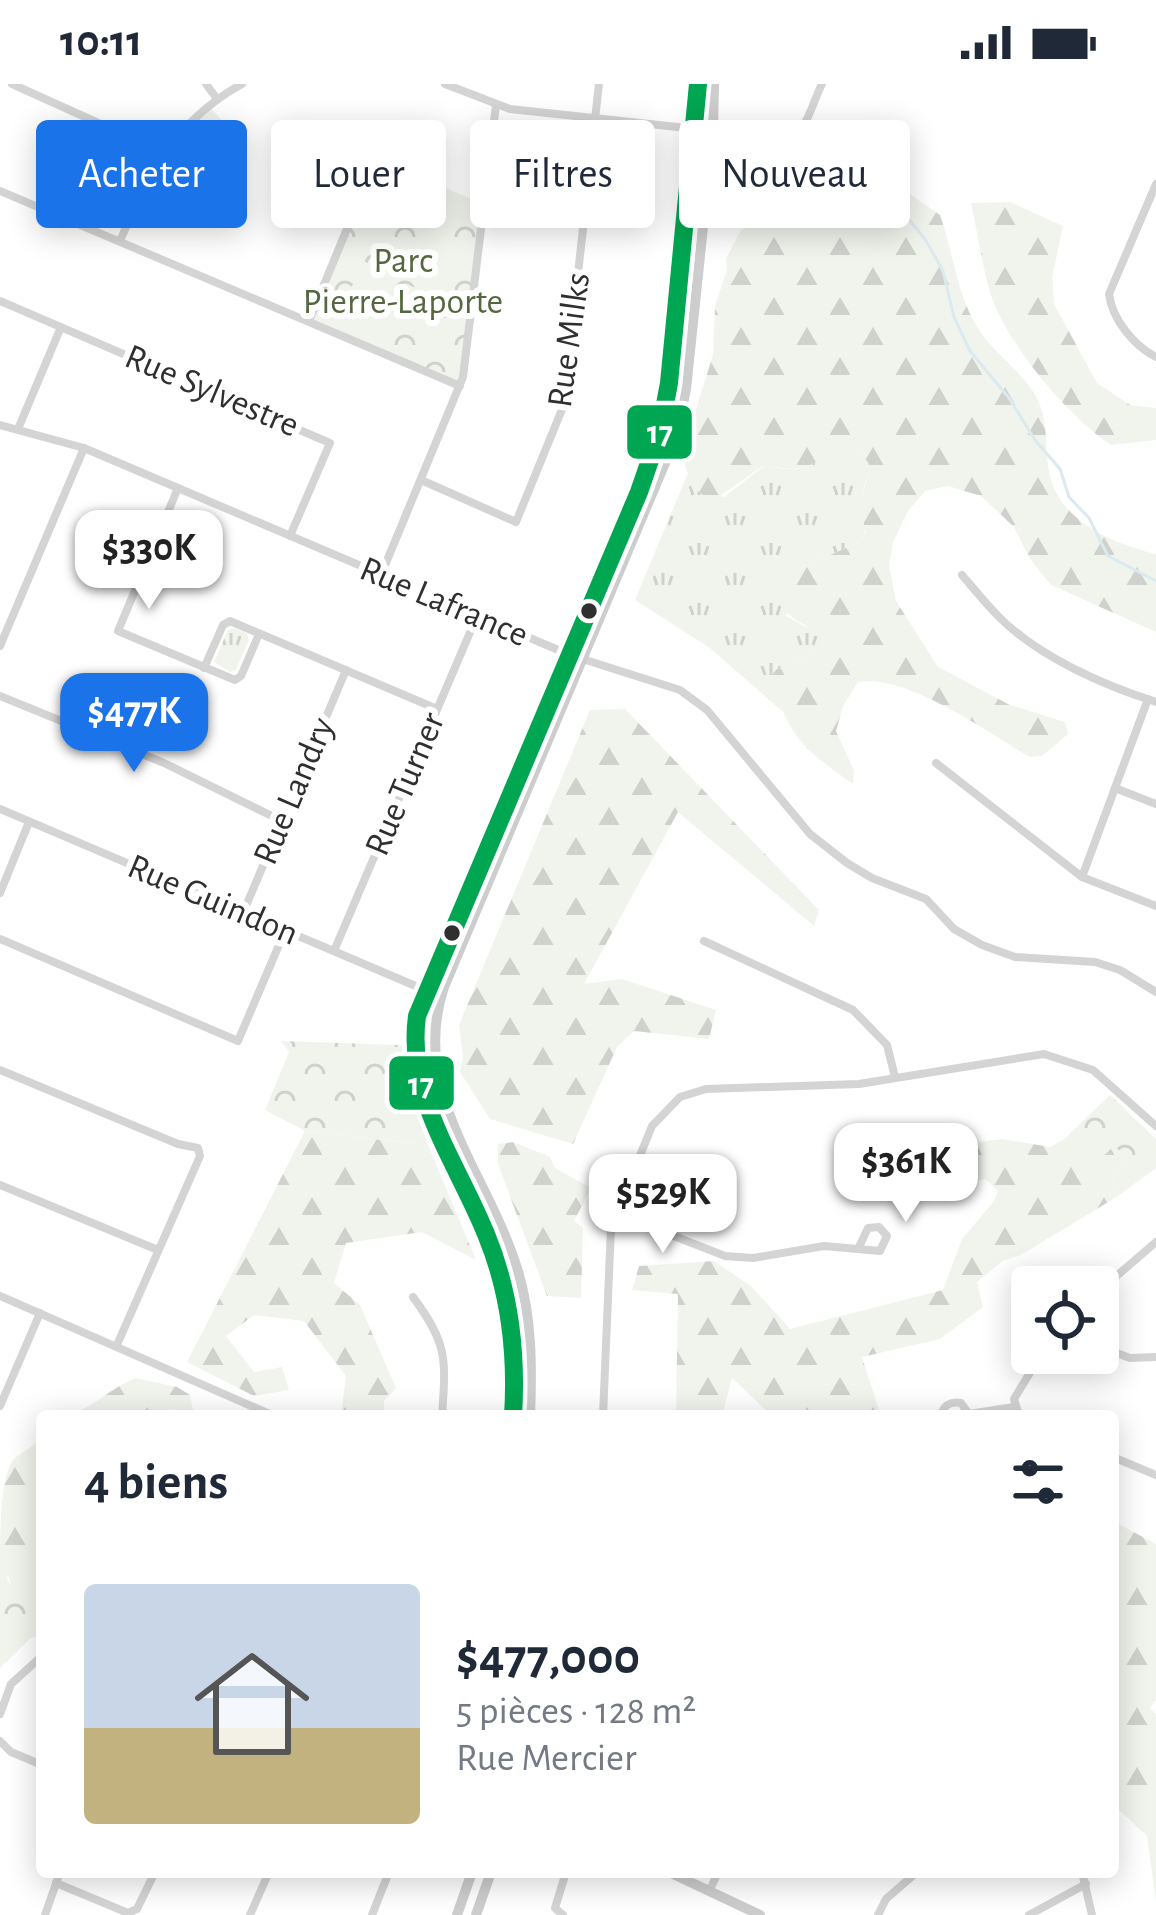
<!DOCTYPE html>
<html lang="fr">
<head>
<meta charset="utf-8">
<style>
	body { margin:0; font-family:"Alegreya Sans",sans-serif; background:#f2f2f3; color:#1f2937; height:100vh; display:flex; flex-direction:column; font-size:45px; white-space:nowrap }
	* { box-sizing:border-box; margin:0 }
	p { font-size:39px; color:#747a83 }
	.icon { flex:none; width:66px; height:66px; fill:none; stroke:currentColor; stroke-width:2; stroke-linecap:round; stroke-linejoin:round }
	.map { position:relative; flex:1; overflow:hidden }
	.sheet { position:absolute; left:36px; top:1326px; width:1083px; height:468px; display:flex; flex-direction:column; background:#fff; border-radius:12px; box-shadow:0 6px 30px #0003 }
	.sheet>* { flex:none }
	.top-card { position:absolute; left:36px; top:36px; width:1086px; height:108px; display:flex; gap:24px }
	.controls { position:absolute; left:1011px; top:1182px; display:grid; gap:24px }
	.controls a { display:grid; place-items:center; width:108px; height:108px; border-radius:12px; background:#fff; box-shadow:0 6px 30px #0003; font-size:60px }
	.price { position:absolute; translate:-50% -102px; padding:0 27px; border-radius:24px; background:#fff; color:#222; font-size:39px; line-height:78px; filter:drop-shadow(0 3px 6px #0008) }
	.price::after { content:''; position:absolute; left:50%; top:72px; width:36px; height:27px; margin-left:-18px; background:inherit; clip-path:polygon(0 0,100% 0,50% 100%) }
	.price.selected { background:#1a73e8; color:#fff }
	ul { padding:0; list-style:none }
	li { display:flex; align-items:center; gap:36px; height:300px; padding:0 48px }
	li span { display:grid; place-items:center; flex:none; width:336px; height:240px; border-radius:12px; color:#555 }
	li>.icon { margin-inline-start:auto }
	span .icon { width:144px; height:144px; fill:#fffc; stroke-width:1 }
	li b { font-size:51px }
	h2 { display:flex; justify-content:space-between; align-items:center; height:144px; padding:0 48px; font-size:51px }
	.tag { padding:0 42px; border-radius:12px; background:#fff; box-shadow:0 6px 30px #0003; font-size:42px; line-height:108px }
	.tag.selected { background:#1a73e8; color:#fff }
	.status { display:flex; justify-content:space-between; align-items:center; height:84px; padding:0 60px; background:#fff; direction:ltr }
	.status svg { height:33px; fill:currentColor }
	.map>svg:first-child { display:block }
</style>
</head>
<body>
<div class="status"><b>10:11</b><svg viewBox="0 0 49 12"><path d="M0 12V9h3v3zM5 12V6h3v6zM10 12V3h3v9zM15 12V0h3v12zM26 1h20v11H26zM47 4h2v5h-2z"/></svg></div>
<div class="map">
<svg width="1156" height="1831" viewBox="0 0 1156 1831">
	<defs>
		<pattern id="grass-tufts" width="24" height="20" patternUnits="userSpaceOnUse" patternTransform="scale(3)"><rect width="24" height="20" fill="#f1f4ed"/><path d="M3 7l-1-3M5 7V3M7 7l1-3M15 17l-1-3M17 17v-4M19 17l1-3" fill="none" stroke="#cfd2cc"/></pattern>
		<pattern id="forest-firs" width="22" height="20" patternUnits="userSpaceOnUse" patternTransform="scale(3)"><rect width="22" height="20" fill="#f1f4ed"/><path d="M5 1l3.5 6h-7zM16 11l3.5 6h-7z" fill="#cfd2cc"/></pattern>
		<pattern id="park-crowns" width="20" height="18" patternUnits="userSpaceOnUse" patternTransform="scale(3)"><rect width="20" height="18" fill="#f1f4ed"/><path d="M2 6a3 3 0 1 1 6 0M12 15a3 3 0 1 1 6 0" fill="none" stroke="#cfd2cc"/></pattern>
	</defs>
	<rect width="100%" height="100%" fill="#fff"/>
	<g fill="url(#grass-tufts)">
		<path d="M 838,359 C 891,385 862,383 862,419 C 862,434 869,443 862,457 L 798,485 L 786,532 L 817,549 L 823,558 L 819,567 L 777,585 L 771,593 L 782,627 L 710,564 L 635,516 L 688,389 L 692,404 L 724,413 L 764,382 C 804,388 807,387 838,359 Z"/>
		<polygon points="234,544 247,549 249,556 235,587 230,588 214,578 228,546"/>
	</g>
	<g fill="url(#forest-firs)">
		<path d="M 840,88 L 885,93 L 940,131 C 954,170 956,210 979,246 C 994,269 1018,284 1034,309 C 1048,332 1045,355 1048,381 C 1053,435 1111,459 1156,470 L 1156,548 L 1051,501 L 1030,475 L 1014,443 L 981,412 L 948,402 L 925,407 L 908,427 L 893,458 L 889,481 L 896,517 L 938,583 L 1010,621 L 1065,638 L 1068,650 L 1042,672 L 1030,673 C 988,649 906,589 858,598 L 843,622 L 836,647 L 854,687 L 853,700 C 802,664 790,654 770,593 L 777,585 L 819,567 L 823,558 C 802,531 782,541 774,501 L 787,483 L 798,485 L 862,457 L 866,448 C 864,438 859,429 861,419 C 867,381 885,381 838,360 C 807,387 804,387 763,382 L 713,417 L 692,404 L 682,369 L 713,271 L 715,222 L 727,186 L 726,175 L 741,146 L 768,128 L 780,107 L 796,91 L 830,95 Z"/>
		<path d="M 1010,118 L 1063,142 L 1052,194 L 1054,220 L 1097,299 L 1130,321 L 1156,324 L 1156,356 L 1111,361 C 1067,332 1001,254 988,201 C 981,175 977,146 971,119 Z"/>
		<polygon points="625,625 819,826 814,842 678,728 584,900 622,895 716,926 709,955 634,947 617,963 573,1060 490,1035 460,988 463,973 459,941 590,626"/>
		<polygon points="305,1047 428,1061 476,1176 422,1148 346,1159 334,1199 360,1221 396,1304 384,1317 384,1332 341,1332 346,1292 304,1237 254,1231 226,1252 254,1288 282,1283 289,1306 254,1312 187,1278"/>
		<polygon points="1002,1055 1050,1063 1063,1056 1098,1076 1114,1061 1127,1073 1113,1093 1115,1114 1021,1171 1004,1176 977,1198 983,1223 940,1255 862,1273 881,1332 772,1332 732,1294 722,1332 676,1332 678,1210 632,1206 639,1182 714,1177 752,1203 790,1245 943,1206 962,1155 994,1117 998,1107 985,1095 960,1101 884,1070"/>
		<polygon points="513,1058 550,1073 555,1084 591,1104 574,1137 583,1144 581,1214 547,1212 498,1080 498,1060"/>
		<path d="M 136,1294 L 177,1303 L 190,1311 L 193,1327 L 169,1325 L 162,1332 L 67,1332 C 93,1324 110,1304 136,1294 Z"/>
		<path d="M 42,1352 L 42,1538 L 11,1502 L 4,1477 L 0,1479 C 0,1454 0,1392 13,1376 C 23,1366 29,1368 42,1352 Z"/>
		<polygon points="1113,1437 1156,1460 1156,1616 1150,1624 1156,1630 1156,1818 1147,1752 1113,1720"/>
	</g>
	<g fill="url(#park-crowns)">
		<polygon points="209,21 242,62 209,136 141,107 152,85"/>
		<polygon points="387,79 483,120 460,302 309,237 356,123 368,116"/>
		<polygon points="281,957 402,961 403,991 428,1061 305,1047 265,1026 289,968"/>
		<polygon points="1110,1011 1156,1055 1156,1084 1115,1114 1113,1093 1127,1073 1114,1062 1098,1077 1063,1056"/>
		<polygon points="3,1477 11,1481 7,1495 11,1502 36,1504 42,1550 31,1554 0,1584 0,1479"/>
	</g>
	<g fill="#f1f4ed">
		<polygon points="402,94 462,120 448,151 388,125"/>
		<polygon points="422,162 451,172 440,204 411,194"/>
		<polygon points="361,176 398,192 395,199 389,200 393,202 390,210 385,211 389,213 386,221 349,205 357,196 353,194 356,187 362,186 358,183"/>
		<polygon points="408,201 437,211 426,242 397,232"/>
	</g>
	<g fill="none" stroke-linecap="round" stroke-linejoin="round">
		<polyline stroke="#dbe9f0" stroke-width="3" points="841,93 897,121 925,155 943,187 954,233 970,267 1009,314 1035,356 1060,385 1069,413 1089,434 1108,472 1156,497"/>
		<g stroke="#d4d4d4" stroke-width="8">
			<polyline points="12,0 125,51 158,75"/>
			<polyline points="206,0 217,15"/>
			<path d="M 445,0 L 510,25 L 696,45 L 780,60 C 806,55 811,21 822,0"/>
			<polyline points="595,35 599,0"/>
			<path d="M 1156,100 L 1109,210 C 1112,235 1134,262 1156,273"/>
			<polyline points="0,107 460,302"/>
			<path d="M 120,157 C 148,91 176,36 242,0"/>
			<polyline points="0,217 330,359 290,452"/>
			<polyline points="309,237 356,123"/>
			<polyline points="0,341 84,364 570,571 680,606 707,626 810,750 847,779 872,794 926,815 954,845 982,861 1015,873 1095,878 1120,886 1156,908"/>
			<polyline points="18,345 61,243"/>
			<polyline points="421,396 516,438 563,323 584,136 483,125"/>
			<polyline points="178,404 118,547 235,596 241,592 259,550"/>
			<polyline points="381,491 463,293 496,21"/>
			<path d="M 962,491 C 974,505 986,520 999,533 C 1039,573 1103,601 1156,618"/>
			<polyline points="0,562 84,364"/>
			<polyline points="204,584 223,541 230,537 437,625"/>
			<polyline points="0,612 164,679 282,737"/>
			<polyline points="936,679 1082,793 1156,822"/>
			<polyline points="1115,704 1156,720"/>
			<polyline points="0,725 425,906"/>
			<polyline points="1082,793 1148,615"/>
			<polyline points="0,809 29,738"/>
			<polyline points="243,829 346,586"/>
			<polyline points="0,855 238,957 285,847"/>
			<polyline points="704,857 853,926 887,961 895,993"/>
			<polyline points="334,867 477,532"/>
			<polyline points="0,986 178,1060 198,1064 200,1072 117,1261"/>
			<polyline points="0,1101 158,1166"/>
			<polyline points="615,1129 725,1172 753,1174 824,1162 880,1167 887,1152 879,1143 868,1144 859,1163"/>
			<polyline points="1098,1208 1156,1158"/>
			<polyline points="0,1212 274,1332"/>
			<path d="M 413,1213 C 448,1260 446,1275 442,1332"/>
			<polyline points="1098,1262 1130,1274 1156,1273"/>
			<polyline points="0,1322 40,1229"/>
			<polyline points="969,1330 1014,1323"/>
			<polyline points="603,1332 611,1143 652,1042 680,1013 706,1005 859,1000 1044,970 1093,986 1156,1042"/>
			<path d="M 941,1332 C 943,1321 951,1317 961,1319 L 969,1330"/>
			<polyline points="1019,1332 1014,1315 1042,1269"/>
			<polyline points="1113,1373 1156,1391"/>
			<polyline points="0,1630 11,1600 42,1572"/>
			<polyline points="0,1657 11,1668 42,1681"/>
			<polyline points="1082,1788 1092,1831"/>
			<polyline points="56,1799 128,1829 137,1825 155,1788"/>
			<polyline points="710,1806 718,1788"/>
			<polyline points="45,1831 60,1788"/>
			<polyline points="250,1831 269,1788"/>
			<polyline points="372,1831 389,1788"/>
			<polyline points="563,1831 555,1824 566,1788"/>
			<polyline points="878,1831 886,1815 917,1788"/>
			<polyline points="1029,1831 1086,1800"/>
		</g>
		<g stroke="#cdcdcd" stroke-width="10">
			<path d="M 513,1332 C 517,1269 510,1208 486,1150 C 457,1078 406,1013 417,932 L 639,408 L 660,347 L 669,299 L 698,0"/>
			<path d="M 530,1332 C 532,1282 532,1232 517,1184 C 486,1086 409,1009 444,903 L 676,353 L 686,305 L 713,48 L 714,0"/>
			<polyline points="669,1788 760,1831"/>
			<polyline points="457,1831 472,1788"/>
			<polyline points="476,1831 491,1788"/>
		</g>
		<g stroke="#fff" stroke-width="27">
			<path id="bus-1" d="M 513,1332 C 517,1269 510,1208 486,1150 C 457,1078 406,1013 417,932 L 639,408 L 660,347 L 669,299 L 698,0"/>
		</g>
		<use href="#bus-1" stroke="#00a651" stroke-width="18"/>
	</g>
	<g fill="#2f2f2f" stroke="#fff" stroke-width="4.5">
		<circle cx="589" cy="527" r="10"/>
		<circle cx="452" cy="849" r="10"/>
	</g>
	<g text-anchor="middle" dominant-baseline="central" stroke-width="12" stroke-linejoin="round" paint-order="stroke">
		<g font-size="36" fill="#556740" stroke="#fff">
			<text x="403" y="177">Parc<tspan x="403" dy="41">Pierre-Laporte</tspan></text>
		</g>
		<g font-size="36" fill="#2f2f2f" stroke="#fff">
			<text transform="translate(569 256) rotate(-82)">Rue Milks</text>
			<text transform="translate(212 307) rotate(23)">Rue Sylvestre</text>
			<text transform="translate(444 518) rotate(23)">Rue Lafrance</text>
			<text transform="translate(405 700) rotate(-67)">Rue Turner</text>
			<text transform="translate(294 707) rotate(-67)">Rue Landry</text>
			<text transform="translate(213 816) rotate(23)">Rue Guindon</text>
		</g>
	</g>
	<g stroke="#fff" stroke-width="4.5">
		<rect x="625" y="319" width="69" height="58" rx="12" fill="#00a651"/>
		<rect x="387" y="970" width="69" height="58" rx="12" fill="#00a651"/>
	</g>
	<g font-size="33" text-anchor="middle" font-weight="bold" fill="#fff">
		<text x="660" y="359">17</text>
		<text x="421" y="1011">17</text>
	</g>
</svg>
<div class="controls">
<a><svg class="icon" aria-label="locate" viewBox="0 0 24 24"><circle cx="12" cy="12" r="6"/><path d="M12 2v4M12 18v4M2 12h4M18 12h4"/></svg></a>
</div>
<b class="price" style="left:149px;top:528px">$330K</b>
<b class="price selected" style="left:134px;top:691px">$477K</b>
<b class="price" style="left:906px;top:1141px">$361K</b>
<b class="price" style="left:663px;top:1172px">$529K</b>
<div class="top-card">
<a class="tag selected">Acheter</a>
<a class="tag">Louer</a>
<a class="tag">Filtres</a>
<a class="tag">Nouveau</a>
</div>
<section class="sheet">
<h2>4 biens<svg class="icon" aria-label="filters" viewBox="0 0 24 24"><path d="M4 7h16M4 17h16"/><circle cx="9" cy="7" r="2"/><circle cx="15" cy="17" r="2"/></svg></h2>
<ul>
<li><span style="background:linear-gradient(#c9d6e8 60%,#c2b280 0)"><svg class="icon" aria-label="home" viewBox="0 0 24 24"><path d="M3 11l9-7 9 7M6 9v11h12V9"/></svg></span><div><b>$477,000</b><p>5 pièces · 128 m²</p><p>Rue Mercier</p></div></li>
</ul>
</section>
</div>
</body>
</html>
